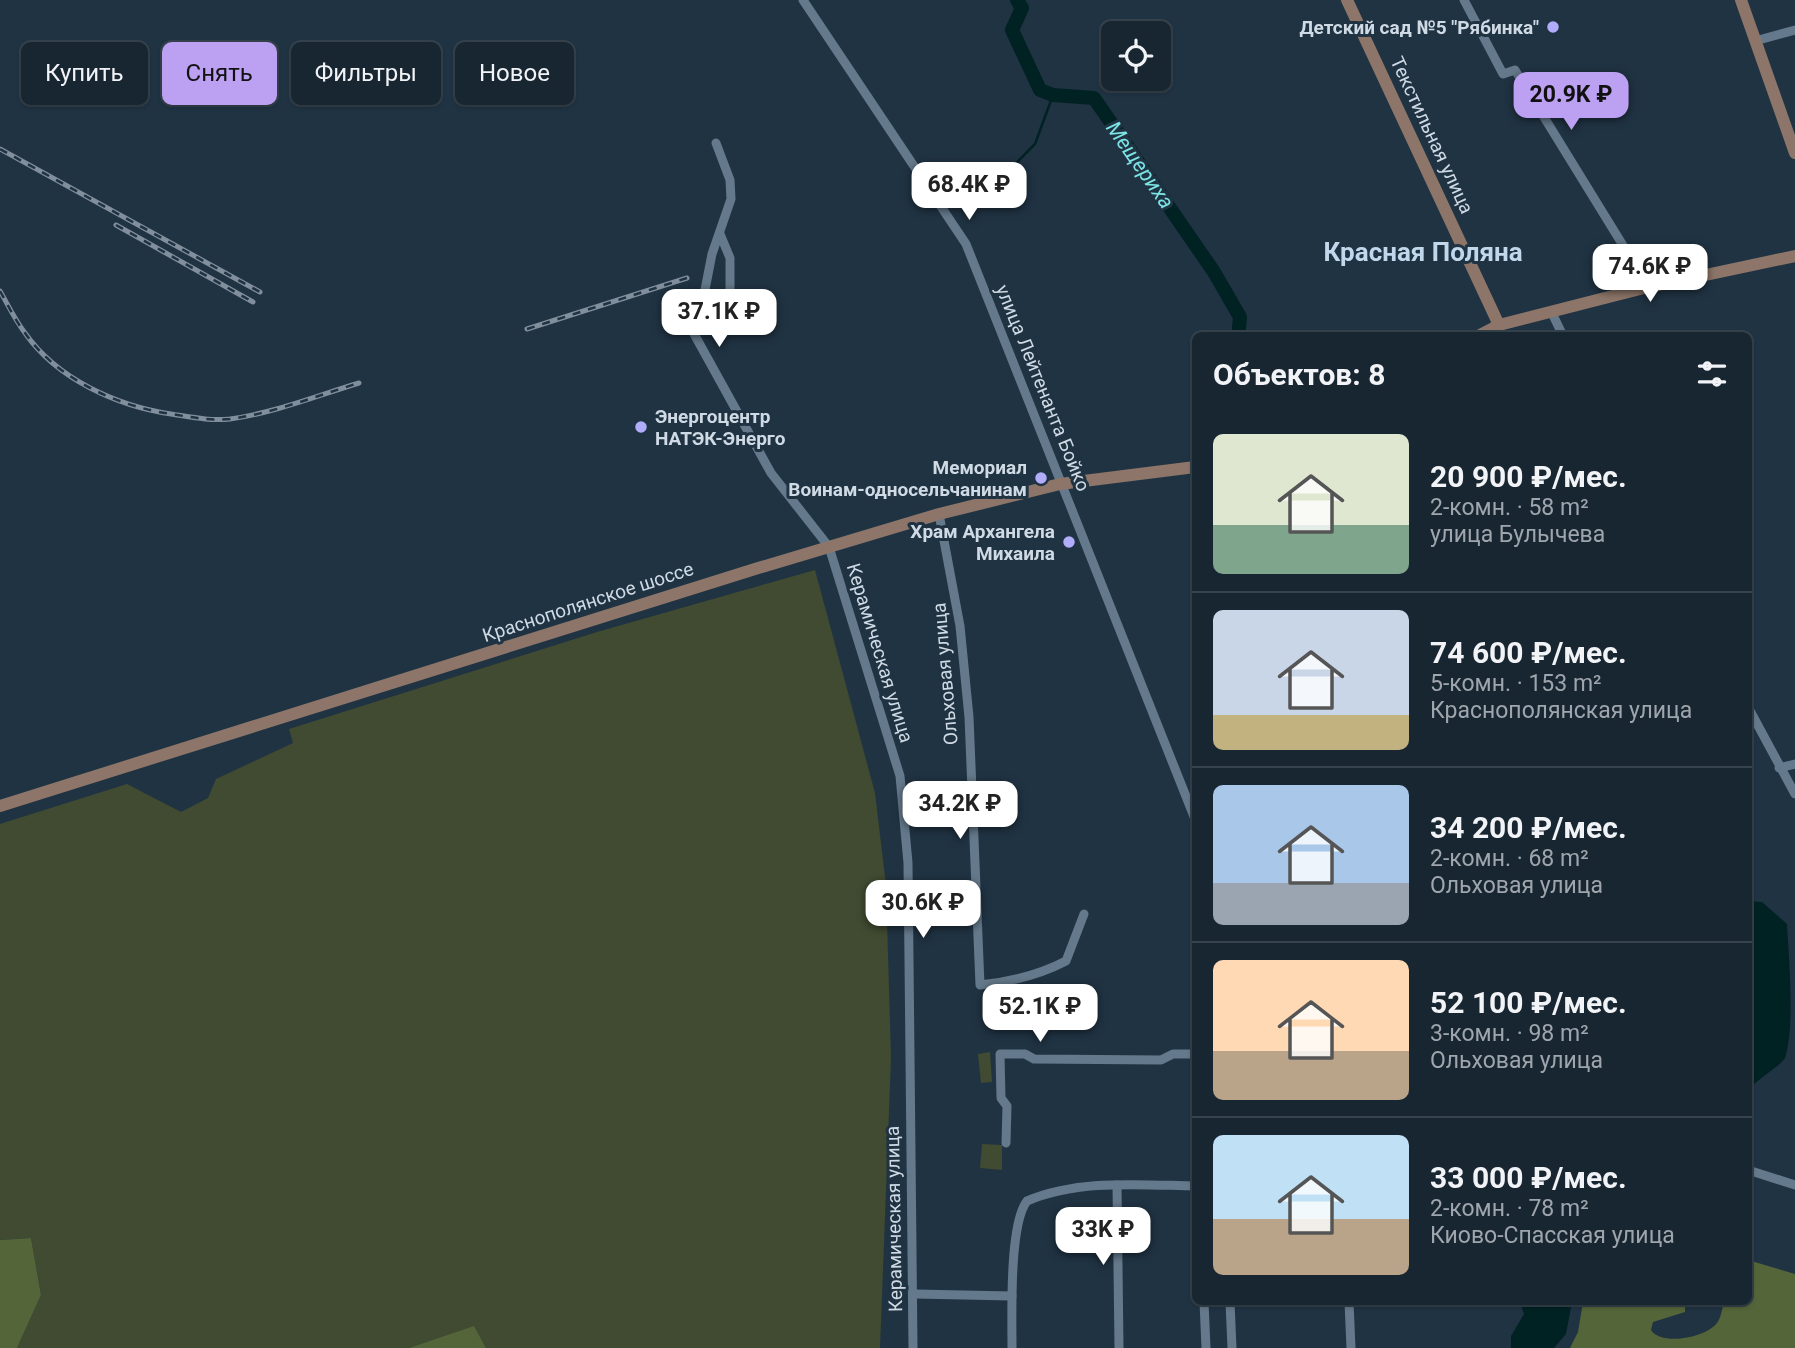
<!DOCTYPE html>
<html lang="ru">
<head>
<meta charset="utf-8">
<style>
	body { margin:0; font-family:Roboto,sans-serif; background:#25323e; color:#f1f3f6; height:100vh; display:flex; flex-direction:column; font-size:26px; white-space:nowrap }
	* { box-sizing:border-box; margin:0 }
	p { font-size:23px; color:#9fa5ac }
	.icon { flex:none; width:38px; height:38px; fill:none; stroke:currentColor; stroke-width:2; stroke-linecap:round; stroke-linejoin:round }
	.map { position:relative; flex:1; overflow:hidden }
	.details { position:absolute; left:1192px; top:332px; width:560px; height:973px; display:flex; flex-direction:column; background:#182632; border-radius:10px; box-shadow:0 2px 5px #0004,0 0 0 2px #36434d }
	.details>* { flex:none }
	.hud { position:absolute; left:21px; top:42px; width:665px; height:63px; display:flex; gap:14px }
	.fabs { position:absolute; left:1101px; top:21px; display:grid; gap:14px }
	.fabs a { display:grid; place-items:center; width:70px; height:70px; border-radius:10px; background:#182632; box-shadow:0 2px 5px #0004,0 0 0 2px #36434d; font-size:35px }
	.price { position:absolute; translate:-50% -60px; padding:0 16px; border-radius:14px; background:#fff; color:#222; font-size:23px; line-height:46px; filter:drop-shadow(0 2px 4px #0008) }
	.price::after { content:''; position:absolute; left:50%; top:42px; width:21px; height:16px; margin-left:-10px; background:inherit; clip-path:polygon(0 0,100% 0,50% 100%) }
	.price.active { background:#bca0f2; color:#111 }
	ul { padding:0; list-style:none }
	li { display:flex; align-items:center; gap:21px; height:175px; padding:0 21px }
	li+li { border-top:2px solid #36434d }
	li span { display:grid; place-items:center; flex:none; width:196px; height:140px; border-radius:10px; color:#555 }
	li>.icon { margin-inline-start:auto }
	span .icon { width:84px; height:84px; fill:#fffc; stroke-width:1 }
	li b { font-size:30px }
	h2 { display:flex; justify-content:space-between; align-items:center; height:84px; padding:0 21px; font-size:30px }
	.tag { padding:0 24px; border-radius:10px; background:#182632; box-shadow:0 2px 5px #0004,0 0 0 2px #36434d; font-size:24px; line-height:63px }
	.tag.active { background:#bca0f2; color:#111 }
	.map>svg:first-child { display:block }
</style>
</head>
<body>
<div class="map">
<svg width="1795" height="1348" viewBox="0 0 1795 1348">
	<rect width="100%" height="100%" fill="#203343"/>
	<g fill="#404b31">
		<polygon points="815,570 875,793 886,885 891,1058 880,1348 486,1348 474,1327 409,1348 17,1348 41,1295 31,1238 0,1240 0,824 127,784 181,812 208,798 216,779 293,743 289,729 597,632"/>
		<polygon points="990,1052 992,1082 981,1083 978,1054"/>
		<polygon points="982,1144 1002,1145 1002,1170 980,1168"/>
	</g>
	<g fill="#54653a">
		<polygon points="31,1238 41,1295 17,1348 0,1348 0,1240"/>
		<path d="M 1748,1260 L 1795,1274 L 1795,1348 L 1570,1348 L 1578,1332 L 1583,1302 L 1685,1302 L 1685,1312 L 1653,1322 L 1651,1330 C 1661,1346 1706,1338 1717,1323 C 1721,1318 1722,1309 1724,1302 L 1748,1302 Z"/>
		<polygon points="474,1326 486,1348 409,1348"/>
	</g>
	<g fill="#002223">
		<path d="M 1748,901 L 1762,902 L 1787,924 C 1789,960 1795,1028 1785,1058 C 1779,1067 1759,1078 1748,1090 Z"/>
		<polygon points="1520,1302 1572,1302 1566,1334 1554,1348 1511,1348 1511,1336 1524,1314"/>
	</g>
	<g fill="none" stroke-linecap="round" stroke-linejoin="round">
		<polyline stroke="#002223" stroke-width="2.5" points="970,210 1035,144 1053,95"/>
		<polyline stroke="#002223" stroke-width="14" points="1017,0 1022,8 1012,30 1040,90 1053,95 1094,98 1214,272 1240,317 1239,328"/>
		<g stroke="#64798b" stroke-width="9">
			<polyline points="803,0 966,244 1195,819"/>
			<polyline points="1464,0 1503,74 1515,70 1624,247 1640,289"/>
			<polyline points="1755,41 1795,30"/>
			<polyline points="716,143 730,180 731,199 712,254 703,300 693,332 771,473 829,547 900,776 908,863 913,1348"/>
			<polyline points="700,313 717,305 730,292 730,258 720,234"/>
			<polyline points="1552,313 1563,336"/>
			<path d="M 939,514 L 960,626 L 969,717 L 980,985 C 1010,982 1039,975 1066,961 L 1084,914"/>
			<polyline points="1748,707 1795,794"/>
			<polyline points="1779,768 1795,764"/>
			<polyline points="1006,1143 1007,1106 1001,1098 1000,1054 1025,1054 1034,1059 1161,1060 1173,1054 1195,1054"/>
			<polyline points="1748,1170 1795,1185"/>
			<polyline points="1117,1185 1119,1348"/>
			<polyline points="915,1294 1012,1296"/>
			<polyline points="1204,1302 1206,1348"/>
			<polyline points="1230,1302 1232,1348"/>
			<polyline points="1349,1302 1351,1348"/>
			<path d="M 1012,1348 C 1012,1316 1009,1224 1027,1201 C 1079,1179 1141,1185 1195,1186"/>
		</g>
		<g stroke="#8d7669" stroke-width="12">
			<polyline points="1347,0 1499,325"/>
			<polyline points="1741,0 1795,153"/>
			<polyline points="1478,336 1499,325 1640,289 1795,256"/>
			<polyline points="0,806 755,569 939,514 1060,484 1195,467"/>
		</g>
		<g stroke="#818f9c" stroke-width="5">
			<g id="rail">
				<polyline points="0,149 260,292"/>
				<polyline points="116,225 253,302"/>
				<path d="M 0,291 C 8,305 15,320 25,333 C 57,379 117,406 171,414 C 191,417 209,421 230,419 C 274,413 316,396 359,383"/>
				<polyline points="527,329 687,278"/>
			</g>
		</g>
		<use href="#rail" stroke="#203343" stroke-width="2.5" stroke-dasharray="8" stroke-linecap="butt"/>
	</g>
	<g fill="#b1adfa" stroke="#203343" stroke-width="2.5">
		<circle cx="1553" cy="27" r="7"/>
		<circle cx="641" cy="427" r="7"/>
		<circle cx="1041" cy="478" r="7"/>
		<circle cx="1069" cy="542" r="7"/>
	</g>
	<g text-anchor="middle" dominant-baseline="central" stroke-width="6" stroke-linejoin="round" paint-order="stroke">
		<g font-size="19" font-weight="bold" fill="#cfdae4" stroke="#203343" text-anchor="end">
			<text x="1539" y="27">Детский сад №5 "Рябинка"</text>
			<text x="655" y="416" text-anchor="start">Энергоцентр<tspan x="655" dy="22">НАТЭК-Энерго</tspan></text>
			<text x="1027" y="467">Мемориал<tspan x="1027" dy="22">Воинам-односельчанинам</tspan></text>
			<text x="1055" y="531">Храм Архангела<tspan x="1055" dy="22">Михаила</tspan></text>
		</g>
		<g font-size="19" fill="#cfdae4" stroke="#203343">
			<text transform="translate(1432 135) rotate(65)">Текстильная улица</text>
			<text transform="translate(1043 388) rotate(68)">улица Лейтенанта Бойко</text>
			<text transform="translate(588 602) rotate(-18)">Краснополянское шоссе</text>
			<text transform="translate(880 653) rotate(73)">Керамическая улица</text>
			<text transform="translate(945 674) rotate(-95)">Ольховая улица</text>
			<text transform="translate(894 1219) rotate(-91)">Керамическая улица</text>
		</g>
		<g font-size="21" font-style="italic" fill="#7ce4e4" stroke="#203343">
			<text transform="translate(1140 165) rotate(55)">Мещериха</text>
		</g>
		<g font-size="26" font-weight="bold" fill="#c1d8ec" stroke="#203343">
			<text x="1423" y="252">Красная Поляна</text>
		</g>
	</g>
</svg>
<div class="fabs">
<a><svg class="icon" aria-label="locate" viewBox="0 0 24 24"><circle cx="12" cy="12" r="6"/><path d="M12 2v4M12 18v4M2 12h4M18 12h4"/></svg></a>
</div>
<b class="price active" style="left:1571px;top:132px">20.9K ₽</b>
<b class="price" style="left:969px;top:222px">68.4K ₽</b>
<b class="price" style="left:1650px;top:304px">74.6K ₽</b>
<b class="price" style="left:719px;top:349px">37.1K ₽</b>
<b class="price" style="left:960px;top:841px">34.2K ₽</b>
<b class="price" style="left:923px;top:940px">30.6K ₽</b>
<b class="price" style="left:1040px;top:1044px">52.1K ₽</b>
<b class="price" style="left:1103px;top:1267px">33K ₽</b>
<div class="hud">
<a class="tag">Купить</a>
<a class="tag active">Снять</a>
<a class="tag">Фильтры</a>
<a class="tag">Новое</a>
</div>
<section class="details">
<h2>Объектов: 8<svg class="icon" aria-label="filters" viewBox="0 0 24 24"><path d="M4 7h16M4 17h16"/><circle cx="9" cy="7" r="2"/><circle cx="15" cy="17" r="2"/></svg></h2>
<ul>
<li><span style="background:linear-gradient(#dfe7d0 65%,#7fa58c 0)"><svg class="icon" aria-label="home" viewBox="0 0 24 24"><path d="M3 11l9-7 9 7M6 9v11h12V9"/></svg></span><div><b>20 900 ₽/мес.</b><p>2-комн. · 58 m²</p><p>улица Булычева</p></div></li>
<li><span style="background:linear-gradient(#c9d6e8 75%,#c2b280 0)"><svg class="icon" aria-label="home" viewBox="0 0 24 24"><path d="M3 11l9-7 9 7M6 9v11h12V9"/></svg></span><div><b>74 600 ₽/мес.</b><p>5-комн. · 153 m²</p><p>Краснополянская улица</p></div></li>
<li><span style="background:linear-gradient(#a9c7e8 70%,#9aa5b1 0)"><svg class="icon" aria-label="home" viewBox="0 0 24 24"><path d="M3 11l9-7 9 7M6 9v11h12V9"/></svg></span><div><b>34 200 ₽/мес.</b><p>2-комн. · 68 m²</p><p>Ольховая улица</p></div></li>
<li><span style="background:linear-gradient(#ffd9b3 65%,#b9a48a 0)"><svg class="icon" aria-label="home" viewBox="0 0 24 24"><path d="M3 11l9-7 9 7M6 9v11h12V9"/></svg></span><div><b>52 100 ₽/мес.</b><p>3-комн. · 98 m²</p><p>Ольховая улица</p></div></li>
<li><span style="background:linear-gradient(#bfe0f5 60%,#b9a48a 0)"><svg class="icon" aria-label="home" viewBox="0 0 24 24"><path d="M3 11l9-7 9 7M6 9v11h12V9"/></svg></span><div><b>33 000 ₽/мес.</b><p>2-комн. · 78 m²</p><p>Киово-Спасская улица</p></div></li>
</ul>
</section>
</div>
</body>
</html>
